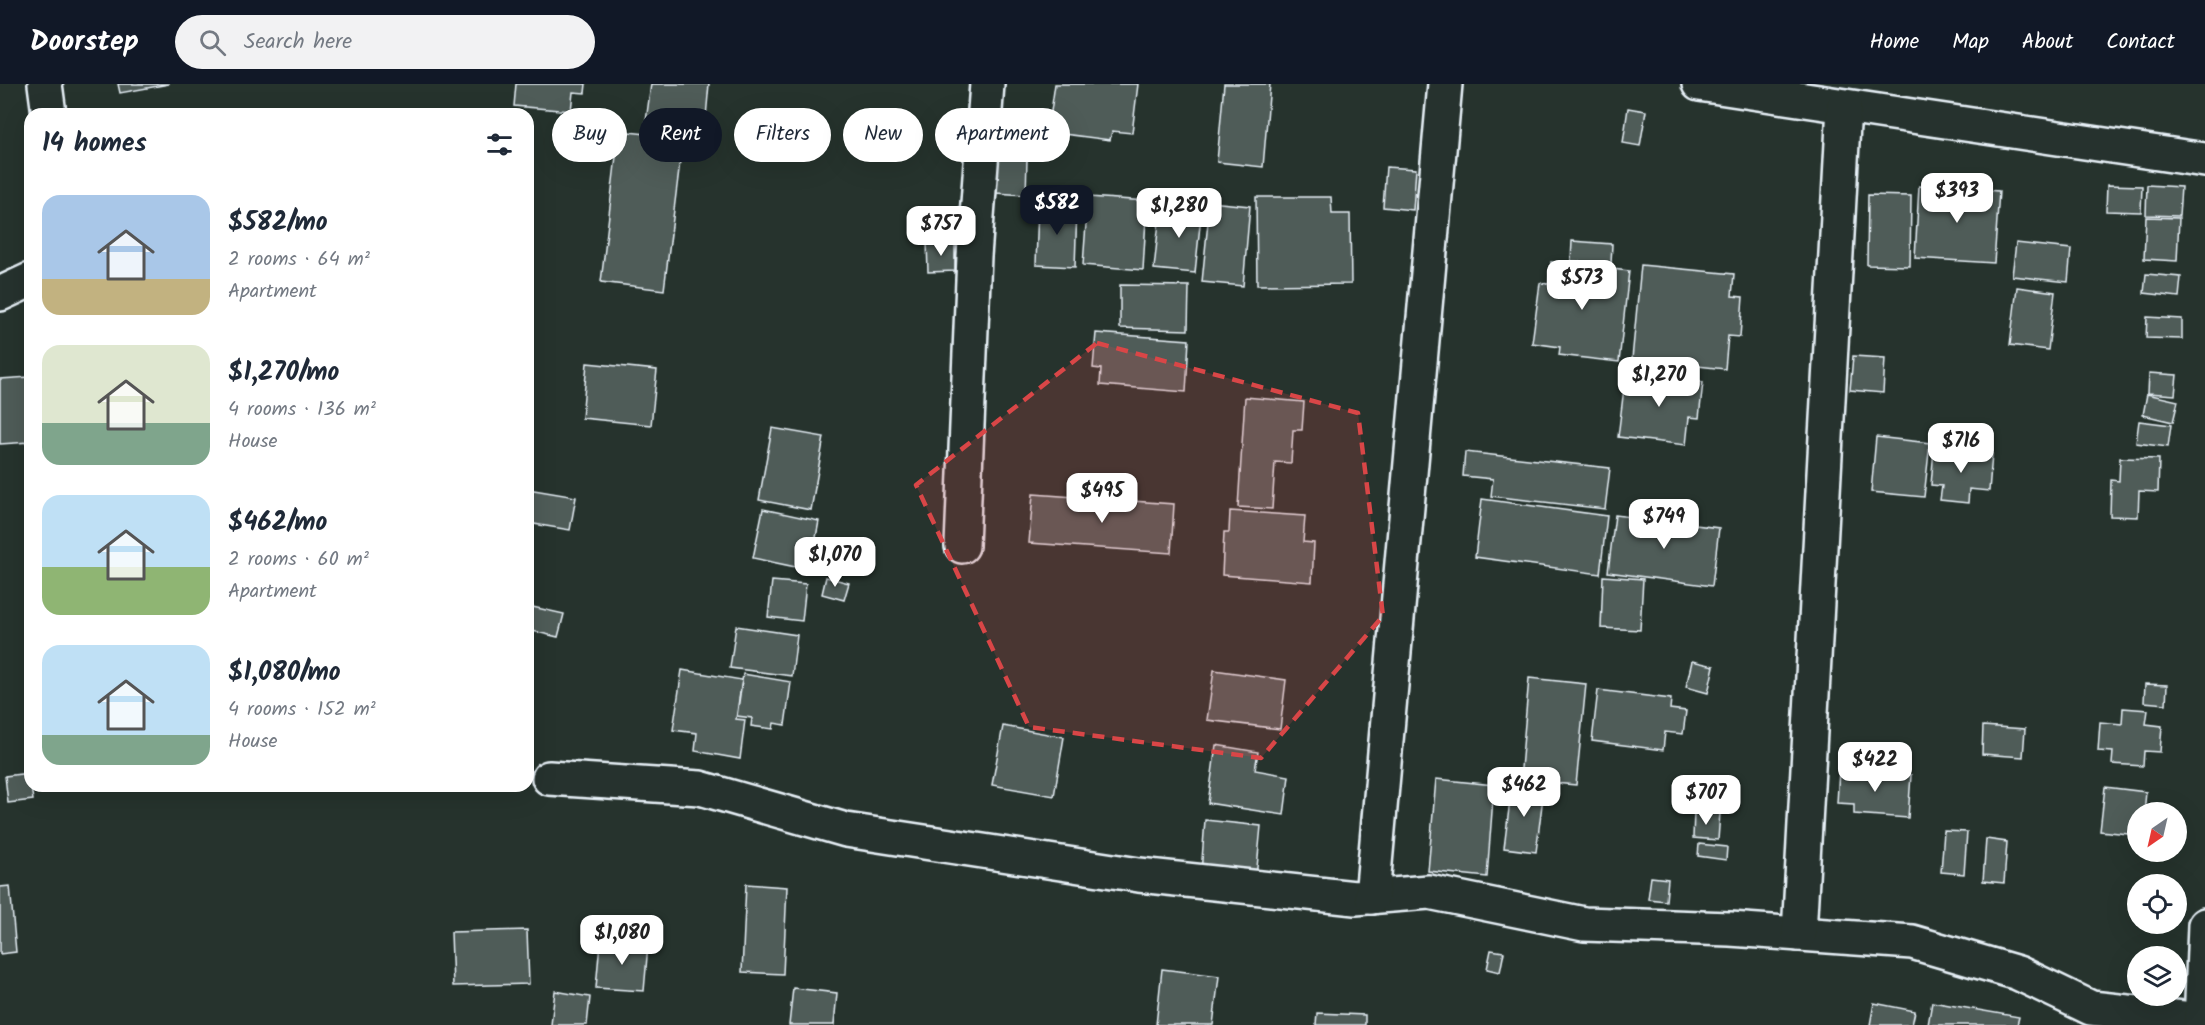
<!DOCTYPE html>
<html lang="en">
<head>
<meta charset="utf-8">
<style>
	body { margin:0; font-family:Kalam,sans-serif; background:#f2f2f3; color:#1f2937; height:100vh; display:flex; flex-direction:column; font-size:22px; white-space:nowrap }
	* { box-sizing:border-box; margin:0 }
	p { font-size:20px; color:#747a83 }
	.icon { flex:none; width:33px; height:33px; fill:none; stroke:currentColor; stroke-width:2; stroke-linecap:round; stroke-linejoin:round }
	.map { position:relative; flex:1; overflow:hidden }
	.details { position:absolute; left:24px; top:24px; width:510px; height:684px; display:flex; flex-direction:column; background:#fff; border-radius:18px; box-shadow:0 6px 24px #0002 }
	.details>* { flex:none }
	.guide { position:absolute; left:552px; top:24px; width:570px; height:54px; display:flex; gap:12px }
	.needle { width:39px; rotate:214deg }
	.buttons { position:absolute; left:2127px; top:718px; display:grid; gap:12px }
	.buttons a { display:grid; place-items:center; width:60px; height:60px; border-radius:50%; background:#fff; box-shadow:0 6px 24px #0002; font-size:30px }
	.price { position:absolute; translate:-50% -51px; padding:0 14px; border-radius:12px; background:#fff; color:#222; font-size:20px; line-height:39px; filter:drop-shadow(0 2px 3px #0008) }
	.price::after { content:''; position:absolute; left:50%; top:36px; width:18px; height:14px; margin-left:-9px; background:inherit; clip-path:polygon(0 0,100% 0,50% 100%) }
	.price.selected { background:#111827; color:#fff }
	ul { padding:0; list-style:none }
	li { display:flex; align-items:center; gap:18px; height:150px; padding:0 18px }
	li span { display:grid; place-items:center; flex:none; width:168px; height:120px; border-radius:18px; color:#555 }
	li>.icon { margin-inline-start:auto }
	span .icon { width:72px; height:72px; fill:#fffc; stroke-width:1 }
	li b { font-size:26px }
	h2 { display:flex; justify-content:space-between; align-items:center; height:72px; padding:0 18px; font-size:26px }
	.pill { padding:0 21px; border-radius:27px; background:#fff; box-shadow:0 6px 24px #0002; font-size:21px; line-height:54px }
	.pill.selected { background:#111827; color:#fff }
	header { display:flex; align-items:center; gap:36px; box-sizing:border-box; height:84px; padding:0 30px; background:#111827; color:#fff }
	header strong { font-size:28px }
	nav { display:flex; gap:33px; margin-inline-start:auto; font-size:21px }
	.search { width:420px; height:54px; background:#f2f2f3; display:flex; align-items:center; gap:15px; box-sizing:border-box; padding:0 21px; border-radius:33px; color:#747a83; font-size:22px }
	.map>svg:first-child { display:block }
</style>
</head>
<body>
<header>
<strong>Doorstep</strong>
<div class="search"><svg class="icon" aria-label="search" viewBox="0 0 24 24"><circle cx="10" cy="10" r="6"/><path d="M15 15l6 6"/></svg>Search here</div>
<nav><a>Home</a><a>Map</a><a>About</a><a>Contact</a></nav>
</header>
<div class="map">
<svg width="2205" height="941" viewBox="0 0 2205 941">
	<rect width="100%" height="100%" fill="#26332d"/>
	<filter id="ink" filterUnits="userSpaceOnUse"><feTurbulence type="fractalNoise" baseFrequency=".0167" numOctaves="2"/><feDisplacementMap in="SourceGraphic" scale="12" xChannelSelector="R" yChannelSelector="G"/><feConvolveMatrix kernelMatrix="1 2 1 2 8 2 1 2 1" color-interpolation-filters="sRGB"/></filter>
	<g filter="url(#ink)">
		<g fill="#505c59" stroke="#e8f1f8" stroke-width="1.5">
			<polygon points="118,0 169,0 120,9"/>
			<polygon points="516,0 586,0 585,9 573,8 571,27 514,22"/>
			<polygon points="651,0 709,0 705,44 696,43 696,52 645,45"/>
			<polygon points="1055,0 1138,0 1132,49 1112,47 1110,56 1048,48"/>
			<polygon points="1224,0 1270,0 1263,83 1217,78"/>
			<polygon points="1628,24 1646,27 1640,62 1623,59"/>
			<polygon points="619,47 683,54 664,206 601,198"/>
			<polygon points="998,73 1027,75 1026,111 996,109"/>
			<polygon points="1386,83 1416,85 1413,126 1383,123"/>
			<polygon points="2107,101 2142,102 2141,128 2106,127"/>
			<polygon points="2147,101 2181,103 2179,132 2146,131"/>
			<polygon points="1919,102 1999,107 1994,179 1915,174"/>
			<polygon points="1868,111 1911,112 1910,182 1867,181"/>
			<polygon points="1088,113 1147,117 1143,186 1083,181"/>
			<polygon points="1256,113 1331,113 1332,130 1350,130 1351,200 1257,201"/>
			<polygon points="1210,118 1250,122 1243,202 1202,198"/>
			<polygon points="1173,119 1202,122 1195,189 1154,185 1160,128 1172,129"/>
			<polygon points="1038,122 1077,123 1075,183 1036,181"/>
			<polygon points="2146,133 2179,134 2177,177 2144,175"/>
			<polygon points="1572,157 1612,160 1611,180 1571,177"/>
			<polygon points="927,158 955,158 955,187 928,188"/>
			<polygon points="2016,159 2071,165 2068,198 2012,192"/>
			<polygon points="1551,178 1629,187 1619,278 1559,271 1560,263 1532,259 1540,199 1549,200"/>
			<polygon points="1641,181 1734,190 1732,212 1743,213 1740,253 1728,252 1725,285 1632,275"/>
			<polygon points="2146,190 2181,193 2179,213 2144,209"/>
			<polygon points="1120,201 1189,202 1188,246 1120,244"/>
			<polygon points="2017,203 2055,208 2048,266 2010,261"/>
			<polygon points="2147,233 2182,235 2182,255 2146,254"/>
			<polygon points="1096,249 1189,256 1186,308 1100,301 1101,285 1093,284"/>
			<polygon points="1853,272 1885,274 1883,309 1850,306"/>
			<polygon points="587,279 657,286 651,341 582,334"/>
			<polygon points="1626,288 1703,298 1699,334 1689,333 1686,361 1618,353"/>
			<polygon points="2149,289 2177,291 2175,311 2148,309"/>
			<polygon points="30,293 30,358 0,360 0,295"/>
			<polygon points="2147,310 2178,317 2173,338 2143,331"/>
			<polygon points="1245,313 1304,318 1302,346 1293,346 1291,379 1275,378 1272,425 1238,423"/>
			<polygon points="2139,337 2171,341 2168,363 2136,359"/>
			<polygon points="772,344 824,353 811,426 759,416"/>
			<polygon points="1876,353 1930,359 1924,413 1871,408"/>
			<polygon points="1934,365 1992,370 1989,407 1969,405 1968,419 1940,416 1942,402 1931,401"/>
			<polygon points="1465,368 1610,384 1605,425 1491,412 1493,395 1463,392"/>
			<polygon points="2120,374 2159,375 2158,408 2139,407 2138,433 2110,432 2111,396 2119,397"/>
			<polygon points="528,405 576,413 570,446 528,439"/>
			<polygon points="1033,410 1174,420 1171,469 1029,459"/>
			<polygon points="1482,415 1607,432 1600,490 1475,473"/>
			<polygon points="763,425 819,437 810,486 753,474"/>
			<polygon points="1230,427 1305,432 1303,458 1314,459 1312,498 1222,491 1224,448 1229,448"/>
			<polygon points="1615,431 1719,444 1712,502 1608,488"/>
			<polygon points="1603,492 1643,495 1640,546 1601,544"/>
			<polygon points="826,493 849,499 844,516 822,510"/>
			<polygon points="772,497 806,500 802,537 768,533"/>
			<polygon points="528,522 564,530 558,553 528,546"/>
			<polygon points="736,542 797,551 792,592 730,584"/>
			<polygon points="1692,577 1714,582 1708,609 1686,603"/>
			<polygon points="682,586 742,596 736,635 745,636 740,675 695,667 697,649 673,646"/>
			<polygon points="1214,586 1286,596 1280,645 1207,636"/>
			<polygon points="743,590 791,598 785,641 774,639 773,645 751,642 752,634 737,632"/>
			<polygon points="1529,594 1586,600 1576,701 1520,696"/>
			<polygon points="2145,600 2167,601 2166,620 2144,618"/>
			<polygon points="1598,606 1671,615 1670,625 1686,627 1683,650 1665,648 1663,666 1592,657"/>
			<polygon points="2123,624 2148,626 2146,640 2162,642 2160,668 2144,667 2143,682 2112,680 2113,668 2098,667 2100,638 2122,640"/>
			<polygon points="1003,642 1064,653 1054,712 992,701"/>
			<polygon points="1983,642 2025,645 2023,673 1982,670"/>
			<polygon points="1216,661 1258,668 1255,686 1289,692 1284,731 1208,719"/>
			<polygon points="1839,686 1911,691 1908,734 1854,730 1854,720 1837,719"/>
			<polygon points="29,689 33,716 8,719 5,692"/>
			<polygon points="1436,695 1494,701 1487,793 1428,787"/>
			<polygon points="1512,701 1544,705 1536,768 1504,764"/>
			<polygon points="2105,703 2146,708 2144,729 2138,729 2138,751 2100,747"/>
			<polygon points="1694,728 1720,729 1718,756 1693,754"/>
			<polygon points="1205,736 1261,742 1256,794 1201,789"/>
			<polygon points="1944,747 1967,748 1964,790 1941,788"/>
			<polygon points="1986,755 2007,758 2004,799 1983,797"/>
			<polygon points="1699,760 1727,763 1726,776 1698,772"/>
			<polygon points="1651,793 1668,795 1666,817 1648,815"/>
			<polygon points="746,800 787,803 783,890 742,888"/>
			<polygon points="10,802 16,868 0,870 0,803"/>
			<polygon points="527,846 529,900 453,902 451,848"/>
			<polygon points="600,858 648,861 644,907 596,904"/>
			<polygon points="1491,866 1504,868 1500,888 1487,885"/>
			<polygon points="1162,885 1219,892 1213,941 1156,941"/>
			<polygon points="793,904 837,909 834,941 789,941"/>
			<polygon points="555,907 590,913 587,941 551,941"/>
			<polygon points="1932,918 2019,933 2017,941 1928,941"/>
			<polygon points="1874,919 1915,927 1912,941 1870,941"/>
			<polygon points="1317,929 1365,931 1365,941 1316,941"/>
		</g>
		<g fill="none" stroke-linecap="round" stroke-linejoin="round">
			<g stroke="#e8f1f8" stroke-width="38">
				<g id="street">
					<polyline points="45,0 49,30"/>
					<polyline points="1699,0 2205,76"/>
					<polyline points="0,210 30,196"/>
					<polyline points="962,462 974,172 987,0"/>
					<polyline points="549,694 700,704 846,746 1139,791 1355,814 1429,808 1584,840 1730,845 1912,858 2018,889 2091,924 2201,936"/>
					<polyline points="1372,813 1445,0"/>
					<polyline points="1799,850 1844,22"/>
					<polyline points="2201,941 2205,841"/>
				</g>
			</g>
			<use href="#street" stroke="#26332d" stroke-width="33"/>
		</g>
	</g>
	<path fill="#d94647" fill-opacity="0.2" stroke="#d94647" stroke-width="4.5" stroke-dasharray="12 8" stroke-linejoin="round" d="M 1097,259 L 1358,329 L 1383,532 L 1261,674 L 1029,643 L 916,401 Z"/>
</svg>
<div class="buttons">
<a><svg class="needle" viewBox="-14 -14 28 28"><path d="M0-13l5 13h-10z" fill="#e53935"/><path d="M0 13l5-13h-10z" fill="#747a83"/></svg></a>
<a><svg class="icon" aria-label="locate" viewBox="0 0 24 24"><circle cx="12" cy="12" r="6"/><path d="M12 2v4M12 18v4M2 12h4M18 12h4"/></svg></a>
<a><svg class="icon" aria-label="layers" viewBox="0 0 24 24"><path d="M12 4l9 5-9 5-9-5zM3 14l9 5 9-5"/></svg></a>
</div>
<b class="price" style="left:1957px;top:140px">$393</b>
<b class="price selected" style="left:1057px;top:152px">$582</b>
<b class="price" style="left:1179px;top:155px">$1,280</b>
<b class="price" style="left:941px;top:173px">$757</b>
<b class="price" style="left:1582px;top:227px">$573</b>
<b class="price" style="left:1659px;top:324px">$1,270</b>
<b class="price" style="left:1961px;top:390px">$716</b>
<b class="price" style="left:1102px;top:440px">$495</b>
<b class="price" style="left:1664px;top:466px">$749</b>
<b class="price" style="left:835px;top:504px">$1,070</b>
<b class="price" style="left:1875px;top:709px">$422</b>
<b class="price" style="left:1524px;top:734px">$462</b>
<b class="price" style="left:1706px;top:742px">$707</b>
<b class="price" style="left:622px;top:882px">$1,080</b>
<div class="guide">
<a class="pill">Buy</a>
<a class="pill selected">Rent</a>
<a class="pill">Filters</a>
<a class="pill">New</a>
<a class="pill">Apartment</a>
</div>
<section class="details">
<h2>14 homes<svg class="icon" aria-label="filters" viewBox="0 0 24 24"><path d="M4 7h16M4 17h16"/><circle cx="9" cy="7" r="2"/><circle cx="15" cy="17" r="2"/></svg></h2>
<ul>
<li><span style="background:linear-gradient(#a9c7e8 70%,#c2b280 0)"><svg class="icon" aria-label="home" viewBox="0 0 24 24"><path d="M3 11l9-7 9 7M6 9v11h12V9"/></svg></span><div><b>$582/mo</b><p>2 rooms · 64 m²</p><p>Apartment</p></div></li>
<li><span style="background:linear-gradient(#dfe7d0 65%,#7fa58c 0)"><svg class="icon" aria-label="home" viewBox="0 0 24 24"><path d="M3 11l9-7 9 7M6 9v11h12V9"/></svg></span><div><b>$1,270/mo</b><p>4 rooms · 136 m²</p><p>House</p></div></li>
<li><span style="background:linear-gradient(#bfe0f5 60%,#8fb573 0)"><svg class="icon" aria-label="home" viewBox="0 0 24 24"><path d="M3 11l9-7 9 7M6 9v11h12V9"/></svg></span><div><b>$462/mo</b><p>2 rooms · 60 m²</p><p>Apartment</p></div></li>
<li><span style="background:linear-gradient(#bfe0f5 75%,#7fa58c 0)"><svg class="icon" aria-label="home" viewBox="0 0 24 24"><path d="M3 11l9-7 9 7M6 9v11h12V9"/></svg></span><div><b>$1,080/mo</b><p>4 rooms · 152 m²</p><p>House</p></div></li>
</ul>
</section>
</div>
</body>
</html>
